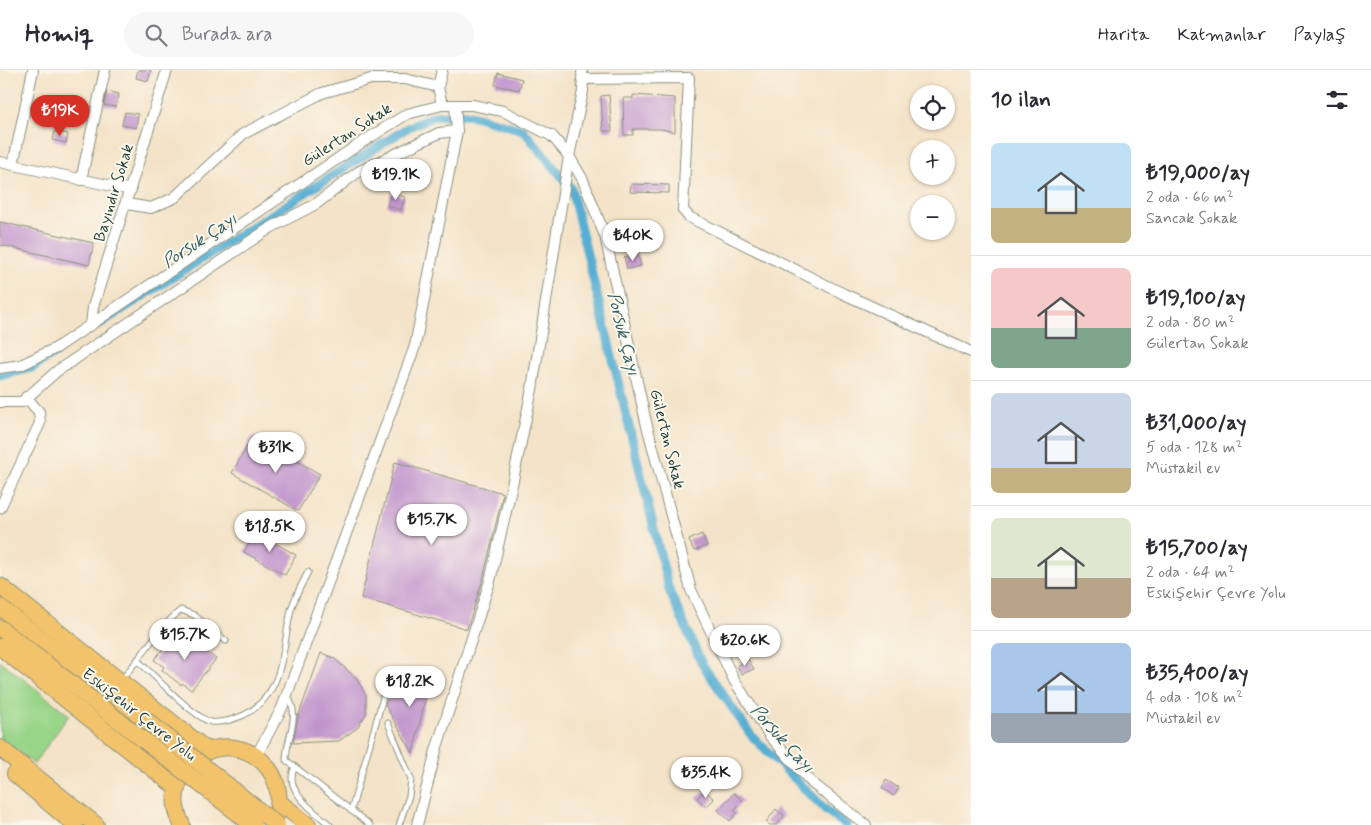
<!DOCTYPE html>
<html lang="tr">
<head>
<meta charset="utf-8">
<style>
	body { margin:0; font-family:Mynerve,sans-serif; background:#f7f7f7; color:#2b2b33; height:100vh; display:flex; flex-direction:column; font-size:19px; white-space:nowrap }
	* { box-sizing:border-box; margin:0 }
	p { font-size:16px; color:#7c7c81 }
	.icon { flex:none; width:28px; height:28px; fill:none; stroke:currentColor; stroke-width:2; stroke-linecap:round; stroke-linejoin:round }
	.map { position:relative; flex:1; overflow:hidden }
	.sheet { display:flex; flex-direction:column; background:#fff; width:400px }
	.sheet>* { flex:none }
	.controls { position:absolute; left:910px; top:15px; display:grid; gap:10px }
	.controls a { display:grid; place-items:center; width:45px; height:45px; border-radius:50%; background:#fff; box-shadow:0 1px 4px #0004; font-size:25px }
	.price { position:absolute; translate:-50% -42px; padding:0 11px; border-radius:18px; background:#fff; color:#222; font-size:16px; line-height:32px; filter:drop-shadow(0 1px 2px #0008) }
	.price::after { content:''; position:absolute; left:50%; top:30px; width:15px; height:11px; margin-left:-8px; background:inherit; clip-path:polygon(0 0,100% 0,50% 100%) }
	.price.active { background:#d93025; color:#fff }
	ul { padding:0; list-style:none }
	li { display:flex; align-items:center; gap:15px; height:125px; padding:0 20px }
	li+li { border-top:1px solid #e1e1e2 }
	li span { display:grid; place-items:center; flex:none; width:140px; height:100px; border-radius:8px; color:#555 }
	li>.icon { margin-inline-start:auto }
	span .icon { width:60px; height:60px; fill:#fffc; stroke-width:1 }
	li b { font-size:21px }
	h2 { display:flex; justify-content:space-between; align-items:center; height:60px; padding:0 20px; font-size:21px }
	header { display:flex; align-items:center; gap:30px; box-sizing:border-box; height:70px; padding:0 25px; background:#fff; border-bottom:1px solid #e1e1e2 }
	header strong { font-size:24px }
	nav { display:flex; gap:28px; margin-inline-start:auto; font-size:18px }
	.search { width:350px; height:45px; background:#f7f7f7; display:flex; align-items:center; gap:12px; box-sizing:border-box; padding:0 18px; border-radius:28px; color:#7c7c81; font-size:19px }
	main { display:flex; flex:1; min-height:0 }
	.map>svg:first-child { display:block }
</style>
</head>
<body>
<header>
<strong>Homiq</strong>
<div class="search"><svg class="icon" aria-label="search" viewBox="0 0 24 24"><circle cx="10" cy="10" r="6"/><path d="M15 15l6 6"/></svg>Burada ara</div>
<nav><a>Harita</a><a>Katmanlar</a><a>Paylaş</a></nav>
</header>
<main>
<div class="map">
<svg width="971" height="755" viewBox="0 0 971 755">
	<rect width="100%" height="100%" fill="#fbf7ec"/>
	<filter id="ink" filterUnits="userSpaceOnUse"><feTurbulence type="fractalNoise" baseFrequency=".02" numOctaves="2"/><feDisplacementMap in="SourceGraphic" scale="10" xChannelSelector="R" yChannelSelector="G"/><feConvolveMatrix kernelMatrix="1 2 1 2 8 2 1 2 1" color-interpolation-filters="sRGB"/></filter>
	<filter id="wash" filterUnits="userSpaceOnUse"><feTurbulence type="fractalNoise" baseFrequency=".0096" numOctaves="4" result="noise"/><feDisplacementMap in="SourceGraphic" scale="20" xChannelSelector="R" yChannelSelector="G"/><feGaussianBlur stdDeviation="1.12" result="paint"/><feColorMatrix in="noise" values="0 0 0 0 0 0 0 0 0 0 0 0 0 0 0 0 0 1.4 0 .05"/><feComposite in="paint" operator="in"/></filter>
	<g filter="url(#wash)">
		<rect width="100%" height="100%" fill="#f4e3c8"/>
		<polygon fill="#99d589" stroke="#5c895e" points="0,591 69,645 34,694 0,667"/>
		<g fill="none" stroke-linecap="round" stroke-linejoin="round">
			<g stroke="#56afd3" stroke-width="9">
				<polyline points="98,255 407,58 434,46 467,44 523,60 571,118 669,520 702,594 751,665 827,741 846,755"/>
				<polyline points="0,306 32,298 58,281"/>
			</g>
		</g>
		<g id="blocks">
			<g fill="#c194cc">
				<polygon points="138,0 151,0 148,11 136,8"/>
				<polygon points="498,3 522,9 519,20 495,15"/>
				<polygon points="107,21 119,24 116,37 104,35"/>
				<polygon points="609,25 612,61 603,61 601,26"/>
				<polygon points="633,25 675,28 675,62 661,59 633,59 633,65 624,65 623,28 633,28"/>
				<polygon points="125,42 138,44 136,58 122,55"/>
				<polygon points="55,61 68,64 66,73 53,70"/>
				<polygon points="631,114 669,115 669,123 630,122"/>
				<polygon points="391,123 405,127 401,140 387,136"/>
				<polygon points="0,152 94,173 89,195 0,175"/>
				<polygon points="638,184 641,196 627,199 624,187"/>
				<polygon points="253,366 320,404 298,441 232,403"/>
				<polygon points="395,392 503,423 483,509 467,559 361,528"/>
				<polygon points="256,462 296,485 285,505 244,482"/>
				<polygon points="702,464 707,476 694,481 689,470"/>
				<polygon points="180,563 216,589 191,620 182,613 181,615 162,600 164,597 154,590 166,575 169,577"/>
				<polygon points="321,583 334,588 356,608 366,625 366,644 357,658 339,671 293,673 298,647"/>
				<polygon points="748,589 754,599 742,604 737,596"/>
				<polygon points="432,600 413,683 385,635 387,630"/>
				<polygon points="886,710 899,718 894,726 882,718"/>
				<polygon points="705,721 714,729 706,737 697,728"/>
				<polygon points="734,723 743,731 734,740 737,743 730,751 718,740"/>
				<polygon points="776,739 784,746 777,755 770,755 766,752"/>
			</g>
		</g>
	</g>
	<g filter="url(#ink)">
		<use href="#blocks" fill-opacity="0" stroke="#8a907e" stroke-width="1"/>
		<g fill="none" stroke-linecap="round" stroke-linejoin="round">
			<g stroke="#8a907e" stroke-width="7">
				<g id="service">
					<path d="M 138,591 C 153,604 194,648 211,652 C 221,653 235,649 244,645 C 285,624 282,579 291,540 C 295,526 302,514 308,502"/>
					<path d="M 121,610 C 142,587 157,559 181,540 L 194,545 L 226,571"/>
					<path d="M 287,625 C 302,646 286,667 286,690 L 370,755"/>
					<polyline points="388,653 411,709 409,726 399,755"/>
					<path d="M 295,697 C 282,720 315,742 330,755"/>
					<polyline points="351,741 389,606"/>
				</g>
			</g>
			<g stroke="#8a907e" stroke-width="12">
				<g id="minor">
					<polyline points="442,0 438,17 442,35"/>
					<polyline points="582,9 689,8 683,140 689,147 844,224 971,282"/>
					<polyline points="0,92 131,120"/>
					<polyline points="13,95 33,0"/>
					<polyline points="81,110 105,0"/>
					<polyline points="127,134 151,138 174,128 243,64 322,23 371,9 405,9 438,17"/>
					<polyline points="91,255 93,237 167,0"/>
					<polyline points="0,298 21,295 56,278 361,73 407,44 442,35 472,35 503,41 552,66 569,86 583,110 605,166 646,352 691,520 734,610 770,666 812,713 866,755"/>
					<polyline points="0,332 22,332 57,301 270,158 316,134 358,102 439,63 457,61"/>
					<polyline points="0,438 40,353 39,342 26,327"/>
					<polyline points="256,686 282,638 415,276 457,61 455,35"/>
					<polyline points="417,755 437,677 490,511 512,415 532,319 569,86 583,21 582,0"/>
				</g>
			</g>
			<g stroke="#8a907e" stroke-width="18">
				<g id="primary">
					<polyline points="0,678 96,755"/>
					<polyline points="15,704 75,755"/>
				</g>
			</g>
			<g stroke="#8a907e" stroke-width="18">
				<g id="trunk">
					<polyline points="0,516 208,681"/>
					<polyline points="0,537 142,647"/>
					<polyline points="0,558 145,671"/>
					<polyline points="0,577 176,717"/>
					<path d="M 200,685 C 246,658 297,707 272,755"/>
					<path d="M 181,707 C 173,724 174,738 182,755"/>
					<polyline points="279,732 308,755"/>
				</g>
			</g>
			<use href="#service" stroke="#fff" stroke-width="5"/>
			<use href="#minor" stroke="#fff" stroke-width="10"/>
			<use href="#primary" stroke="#f2c36a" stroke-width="16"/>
			<use href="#trunk" stroke="#f2c36a" stroke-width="16"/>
			<g stroke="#8a907e" stroke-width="18" stroke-linecap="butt">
				<g id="trunk-bridge">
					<polyline points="142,647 277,755"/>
					<polyline points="145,671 253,755"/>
				</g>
			</g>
			<use href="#trunk-bridge" stroke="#f2c36a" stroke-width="16"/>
		</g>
	</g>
	<g text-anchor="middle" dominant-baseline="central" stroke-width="4" stroke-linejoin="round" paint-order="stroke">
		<g font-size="16" fill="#1f3d34" stroke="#fbf7ec">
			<text transform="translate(347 65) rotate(-33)">Gülertan Sokak</text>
			<text transform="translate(114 123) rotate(-73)">Bayındır Sokak</text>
			<text transform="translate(667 369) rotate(76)">Gülertan Sokak</text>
			<text transform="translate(139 645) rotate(38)">Eskişehir Çevre Yolu</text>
		</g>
		<g font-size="18" font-style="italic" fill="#305f64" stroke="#fbf7ec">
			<text transform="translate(200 171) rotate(-33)">Porsuk Çayı</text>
			<text transform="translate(623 264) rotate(76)">Porsuk Çayı</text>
			<text transform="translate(782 669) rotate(48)">Porsuk Çayı</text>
		</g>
	</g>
</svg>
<div class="controls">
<a><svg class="icon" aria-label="locate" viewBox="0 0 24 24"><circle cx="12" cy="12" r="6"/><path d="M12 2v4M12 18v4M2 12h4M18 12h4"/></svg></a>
<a>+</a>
<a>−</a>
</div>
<b class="price active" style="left:60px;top:67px">₺19K</b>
<b class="price" style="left:396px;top:131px">₺19.1K</b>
<b class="price" style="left:633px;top:192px">₺40K</b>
<b class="price" style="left:276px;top:404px">₺31K</b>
<b class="price" style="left:432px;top:476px">₺15.7K</b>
<b class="price" style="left:270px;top:483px">₺18.5K</b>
<b class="price" style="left:185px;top:591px">₺15.7K</b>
<b class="price" style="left:745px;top:597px">₺20.6K</b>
<b class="price" style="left:410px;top:638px">₺18.2K</b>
<b class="price" style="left:706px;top:729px">₺35.4K</b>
</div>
<section class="sheet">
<h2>10 ilan<svg class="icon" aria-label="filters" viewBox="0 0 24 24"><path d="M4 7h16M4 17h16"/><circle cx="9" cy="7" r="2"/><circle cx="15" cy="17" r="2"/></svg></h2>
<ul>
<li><span style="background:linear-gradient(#bfe0f5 65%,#c2b280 0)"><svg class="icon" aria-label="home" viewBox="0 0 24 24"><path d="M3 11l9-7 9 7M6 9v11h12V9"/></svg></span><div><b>₺19,000/ay</b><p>2 oda · 66 m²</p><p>Sancak Sokak</p></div></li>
<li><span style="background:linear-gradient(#f6c9c9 60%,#7fa58c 0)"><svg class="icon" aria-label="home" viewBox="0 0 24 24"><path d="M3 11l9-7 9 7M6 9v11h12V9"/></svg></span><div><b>₺19,100/ay</b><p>2 oda · 80 m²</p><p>Gülertan Sokak</p></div></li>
<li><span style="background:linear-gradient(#c9d6e8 75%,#c2b280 0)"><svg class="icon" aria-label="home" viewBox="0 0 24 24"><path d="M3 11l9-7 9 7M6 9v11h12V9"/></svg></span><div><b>₺31,000/ay</b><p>5 oda · 128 m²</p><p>Müstakil ev</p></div></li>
<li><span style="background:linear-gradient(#dfe7d0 60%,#b9a48a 0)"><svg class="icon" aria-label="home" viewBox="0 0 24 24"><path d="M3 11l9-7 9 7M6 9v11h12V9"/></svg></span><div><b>₺15,700/ay</b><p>2 oda · 64 m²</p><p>Eskişehir Çevre Yolu</p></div></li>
<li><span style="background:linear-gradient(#a9c7e8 70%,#9aa5b1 0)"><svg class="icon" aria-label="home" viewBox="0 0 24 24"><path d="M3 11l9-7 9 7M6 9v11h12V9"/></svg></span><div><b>₺35,400/ay</b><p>4 oda · 108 m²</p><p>Müstakil ev</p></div></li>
</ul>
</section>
</main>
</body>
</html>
